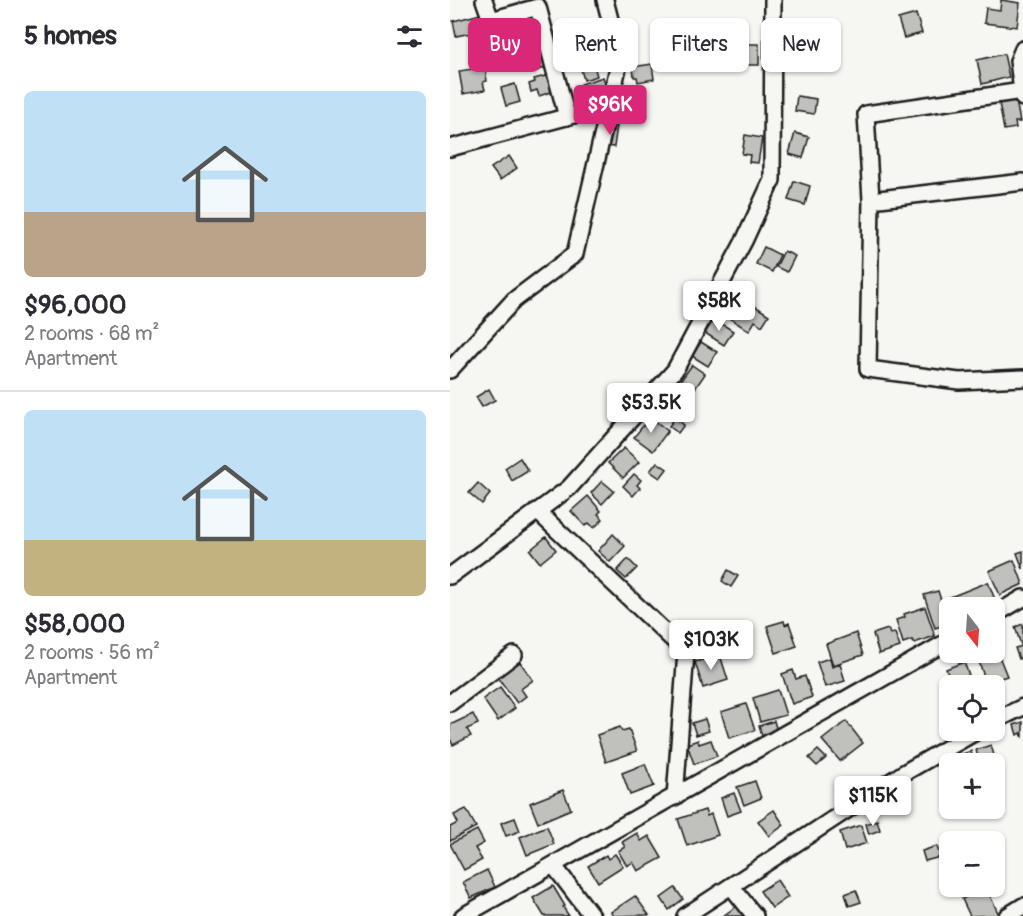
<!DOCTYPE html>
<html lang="en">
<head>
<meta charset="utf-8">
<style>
	body { margin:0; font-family:Pangolin,sans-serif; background:#f2f2f3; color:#2b2b33; height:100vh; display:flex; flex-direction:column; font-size:22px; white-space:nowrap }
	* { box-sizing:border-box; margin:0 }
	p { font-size:20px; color:#7c7c81 }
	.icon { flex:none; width:33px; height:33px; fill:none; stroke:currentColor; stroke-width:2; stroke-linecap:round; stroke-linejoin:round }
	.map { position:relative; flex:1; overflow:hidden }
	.drawer { display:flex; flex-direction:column; background:#fff; width:450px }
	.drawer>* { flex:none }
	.hud { position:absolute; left:18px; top:18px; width:465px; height:54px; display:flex; gap:12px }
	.needle { width:39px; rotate:163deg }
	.tools { position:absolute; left:489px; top:597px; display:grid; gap:12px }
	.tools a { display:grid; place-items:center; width:66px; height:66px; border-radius:9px; background:#fff; box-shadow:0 2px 4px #0004; font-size:30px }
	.price { position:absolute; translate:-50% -51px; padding:0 14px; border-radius:6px; background:#fff; color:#222; font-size:20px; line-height:39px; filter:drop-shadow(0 2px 3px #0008) }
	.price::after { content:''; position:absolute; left:50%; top:36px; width:18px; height:14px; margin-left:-9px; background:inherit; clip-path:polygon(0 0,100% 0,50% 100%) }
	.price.active { background:#db2777; color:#fff }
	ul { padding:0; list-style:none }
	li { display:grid; align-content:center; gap:12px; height:318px; padding:0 24px }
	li+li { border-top:2px solid #e1e1e2 }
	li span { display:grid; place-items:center; height:186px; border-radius:9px; color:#555 }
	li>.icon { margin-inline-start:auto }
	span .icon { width:108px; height:108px; fill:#fffc; stroke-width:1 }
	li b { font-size:26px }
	h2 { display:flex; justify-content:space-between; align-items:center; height:72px; padding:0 24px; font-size:26px }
	.chip { padding:0 21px; border-radius:9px; background:#fff; box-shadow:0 2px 4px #0004; font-size:21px; line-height:54px }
	.chip.active { background:#db2777; color:#fff }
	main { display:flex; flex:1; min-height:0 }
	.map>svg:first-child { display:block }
</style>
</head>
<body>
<main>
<section class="drawer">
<h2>5 homes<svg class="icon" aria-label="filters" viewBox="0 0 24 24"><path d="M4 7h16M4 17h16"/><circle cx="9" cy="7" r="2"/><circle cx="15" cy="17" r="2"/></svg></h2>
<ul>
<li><span style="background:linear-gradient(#bfe0f5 65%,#b9a48a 0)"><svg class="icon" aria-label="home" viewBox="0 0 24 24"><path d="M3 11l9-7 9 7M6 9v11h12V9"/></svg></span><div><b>$96,000</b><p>2 rooms · 68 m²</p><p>Apartment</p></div></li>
<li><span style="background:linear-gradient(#bfe0f5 70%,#c2b280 0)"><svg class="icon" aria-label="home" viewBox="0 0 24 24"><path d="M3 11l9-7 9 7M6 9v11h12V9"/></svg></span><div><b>$58,000</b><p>2 rooms · 56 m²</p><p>Apartment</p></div></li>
</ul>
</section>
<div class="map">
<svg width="573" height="916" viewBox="0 0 573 916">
	<rect width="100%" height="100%" fill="#f6f6f2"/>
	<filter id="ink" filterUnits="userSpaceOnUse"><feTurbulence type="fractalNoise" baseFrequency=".0167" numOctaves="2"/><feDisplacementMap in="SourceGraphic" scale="12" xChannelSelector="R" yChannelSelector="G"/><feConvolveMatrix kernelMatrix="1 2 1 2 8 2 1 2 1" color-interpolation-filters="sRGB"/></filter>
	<g filter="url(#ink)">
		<g fill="#c0c0bd" stroke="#1c1c1c" stroke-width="1.5">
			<polygon points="551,0 570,3 567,27 534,23 536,8 550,10"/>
			<polygon points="31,14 34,26 25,28 26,32 6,36 3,21"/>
			<polygon points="466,14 472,33 454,38 448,19"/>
			<polygon points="289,44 309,44 309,65 290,65"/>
			<polygon points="97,49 102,66 84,71 81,59 87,57 86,52"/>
			<polygon points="554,54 559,77 532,84 527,60"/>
			<polygon points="143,62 147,76 134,80 130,66"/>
			<polygon points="202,64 204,79 188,82 187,77 184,77 183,67"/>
			<polygon points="35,67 37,81 33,82 35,90 13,94 9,71"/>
			<polygon points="99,75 104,91 89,96 87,90 81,92 79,84 85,82 84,79"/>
			<polygon points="153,77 160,99 138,106 131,84"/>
			<polygon points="65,84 70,102 56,106 51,88"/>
			<polygon points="347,96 366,99 364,114 345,111"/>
			<polygon points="566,100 570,122 565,122 566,128 554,130 549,103"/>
			<polygon points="157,125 167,126 164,147 154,146"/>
			<polygon points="345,133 359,137 353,158 339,154"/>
			<polygon points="295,135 312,138 308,163 299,162 300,155 292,154"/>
			<polygon points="59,156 67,168 50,180 41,168"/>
			<polygon points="344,181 360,186 355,205 338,200"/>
			<polygon points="314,247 330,255 322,272 306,264"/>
			<polygon points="334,251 345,256 337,272 326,267"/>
			<polygon points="286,294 319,315 312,326 305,321 299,331 273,314"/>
			<polygon points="264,319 283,331 274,345 255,333"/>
			<polygon points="251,342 267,352 258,366 242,356"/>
			<polygon points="242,365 255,374 244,390 231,380"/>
			<polygon points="39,389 45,400 32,407 26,397"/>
			<polygon points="200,417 218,431 203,451 184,437"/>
			<polygon points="225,418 234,425 228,433 219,426"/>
			<polygon points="174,448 189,462 173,478 158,463"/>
			<polygon points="70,458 78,471 62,481 55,468"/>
			<polygon points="207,462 217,469 210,478 200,471"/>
			<polygon points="184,474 191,480 187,485 190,488 183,496 173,486"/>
			<polygon points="152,481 164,491 152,504 141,493"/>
			<polygon points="28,483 40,494 32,504 19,493"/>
			<polygon points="138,496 151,511 148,514 153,519 144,528 139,523 135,526 121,511"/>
			<polygon points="163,534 175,546 160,562 148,551"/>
			<polygon points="96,537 106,550 90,563 80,550"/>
			<polygon points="573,551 573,569 567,553"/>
			<polygon points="178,559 187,568 176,579 167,571"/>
			<polygon points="564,560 573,584 550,595 539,571"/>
			<polygon points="278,570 288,576 281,587 272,581"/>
			<polygon points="538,582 546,602 534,608 512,608 512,606 502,608 498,598"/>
			<polygon points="488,591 491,600 494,599 500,616 500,623 485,628 474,595"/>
			<polygon points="475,607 485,636 464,643 462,640 453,643 446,620 455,617 454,614"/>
			<polygon points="334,621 335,625 339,623 347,646 326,653 317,626"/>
			<polygon points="573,624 573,644 571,645 565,627"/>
			<polygon points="438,629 440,634 445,633 450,647 429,654 423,634"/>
			<polygon points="406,633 413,655 383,665 376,644"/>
			<polygon points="544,644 557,676 536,683 526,652 544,652"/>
			<polygon points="573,646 573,657 569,659 565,648"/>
			<polygon points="270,655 278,680 253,688 245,662"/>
			<polygon points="380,658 382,667 390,664 395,681 375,687 367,662"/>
			<polygon points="68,659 83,680 71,689 76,696 67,703 46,675"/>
			<polygon points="514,662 521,681 508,686 502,686 496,669"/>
			<polygon points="343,670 346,679 355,676 362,697 342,704 332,674"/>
			<polygon points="50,687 65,708 48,721 33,699"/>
			<polygon points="328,690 336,715 310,722 303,698"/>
			<polygon points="296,704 305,730 279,738 271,712"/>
			<polygon points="23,714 28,724 17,729 21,736 3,745 0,739 0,725"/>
			<polygon points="255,719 259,731 246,735 242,723"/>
			<polygon points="324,721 327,731 312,736 309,726"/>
			<polygon points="396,721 413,743 390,761 372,740"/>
			<polygon points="573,722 573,738 571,733 567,735 564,725"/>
			<polygon points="170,727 172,731 179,729 187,751 156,762 147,735"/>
			<polygon points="248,740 249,744 261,740 267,756 244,764 237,744"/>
			<polygon points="541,745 546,762 530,764 526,750"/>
			<polygon points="368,750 376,758 367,766 359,758"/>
			<polygon points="521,751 524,764 500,764 498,778 492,761"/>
			<polygon points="195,764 204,786 180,795 172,773"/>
			<polygon points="305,781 311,798 294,805 287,787"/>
			<polygon points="113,790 121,809 88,823 80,803"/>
			<polygon points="284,793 291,811 277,816 271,798"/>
			<polygon points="16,809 26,827 0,841 0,827 8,823 4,815"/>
			<polygon points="255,810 257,816 261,814 268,835 237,846 228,819"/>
			<polygon points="324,810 334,825 319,836 308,821"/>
			<polygon points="65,818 70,831 56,836 51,823"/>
			<polygon points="427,820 430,830 419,834 416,824"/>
			<polygon points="411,825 417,843 395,850 390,832"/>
			<polygon points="97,826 104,844 77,855 70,837"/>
			<polygon points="27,830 34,843 25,848 32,860 14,870 0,844"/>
			<polygon points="187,833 191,841 199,836 212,858 188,871 183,862 177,866 168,851 175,847 172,842"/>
			<polygon points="487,846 490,857 475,861 472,851"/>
			<polygon points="165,854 173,866 148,882 138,866 156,855 158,859"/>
			<polygon points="37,870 45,887 21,898 13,882"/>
			<polygon points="327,880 338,897 322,908 310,891"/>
			<polygon points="103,886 115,906 113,907 119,916 94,916 83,898"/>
			<polygon points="536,887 549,915 520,916 512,899"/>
			<polygon points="225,888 233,899 219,910 211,898"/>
			<polygon points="406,890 411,902 399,906 395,894"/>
			<polygon points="185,896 199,915 164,916 161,912"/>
			<polygon points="291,903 300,916 273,916"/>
		</g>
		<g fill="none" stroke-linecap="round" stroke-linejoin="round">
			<g stroke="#1c1c1c" stroke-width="20">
				<g id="minor">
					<polyline points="34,0 41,20 88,7 117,117"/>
					<polyline points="573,49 568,61 573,98"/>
					<polyline points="572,91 416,114 421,200 418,369 509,381 573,378"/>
					<polyline points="0,148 161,105"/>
					<polyline points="421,200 573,182"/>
					<polyline points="0,370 64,300 125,254 170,59 155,0"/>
					<polyline points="87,511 236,652 225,797"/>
					<polyline points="0,576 119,488 225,370 294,241 322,180 323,0"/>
					<polyline points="544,615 573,598"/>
					<polyline points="0,703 64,655"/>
					<polyline points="544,721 573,707"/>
					<polyline points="104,866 142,916"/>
					<polyline points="281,886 305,916"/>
					<polyline points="13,916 500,640"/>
					<polyline points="235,916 452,774 529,730"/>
					<polyline points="557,916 573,906"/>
				</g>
			</g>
			<use href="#minor" stroke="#f6f6f2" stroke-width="15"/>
		</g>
	</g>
</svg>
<div class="tools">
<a><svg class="needle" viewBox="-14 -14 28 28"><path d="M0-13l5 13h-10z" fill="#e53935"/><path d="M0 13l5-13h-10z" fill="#7c7c81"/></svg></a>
<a><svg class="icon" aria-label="locate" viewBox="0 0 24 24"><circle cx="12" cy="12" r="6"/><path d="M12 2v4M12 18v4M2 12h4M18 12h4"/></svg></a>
<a>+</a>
<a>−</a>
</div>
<b class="price active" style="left:160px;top:136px">$96K</b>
<b class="price" style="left:269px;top:332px">$58K</b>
<b class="price" style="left:201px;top:434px">$53.5K</b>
<b class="price" style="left:261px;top:671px">$103K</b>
<b class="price" style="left:423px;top:827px">$115K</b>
<div class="hud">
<a class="chip active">Buy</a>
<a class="chip">Rent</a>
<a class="chip">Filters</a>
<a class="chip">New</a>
</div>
</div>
</main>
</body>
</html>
